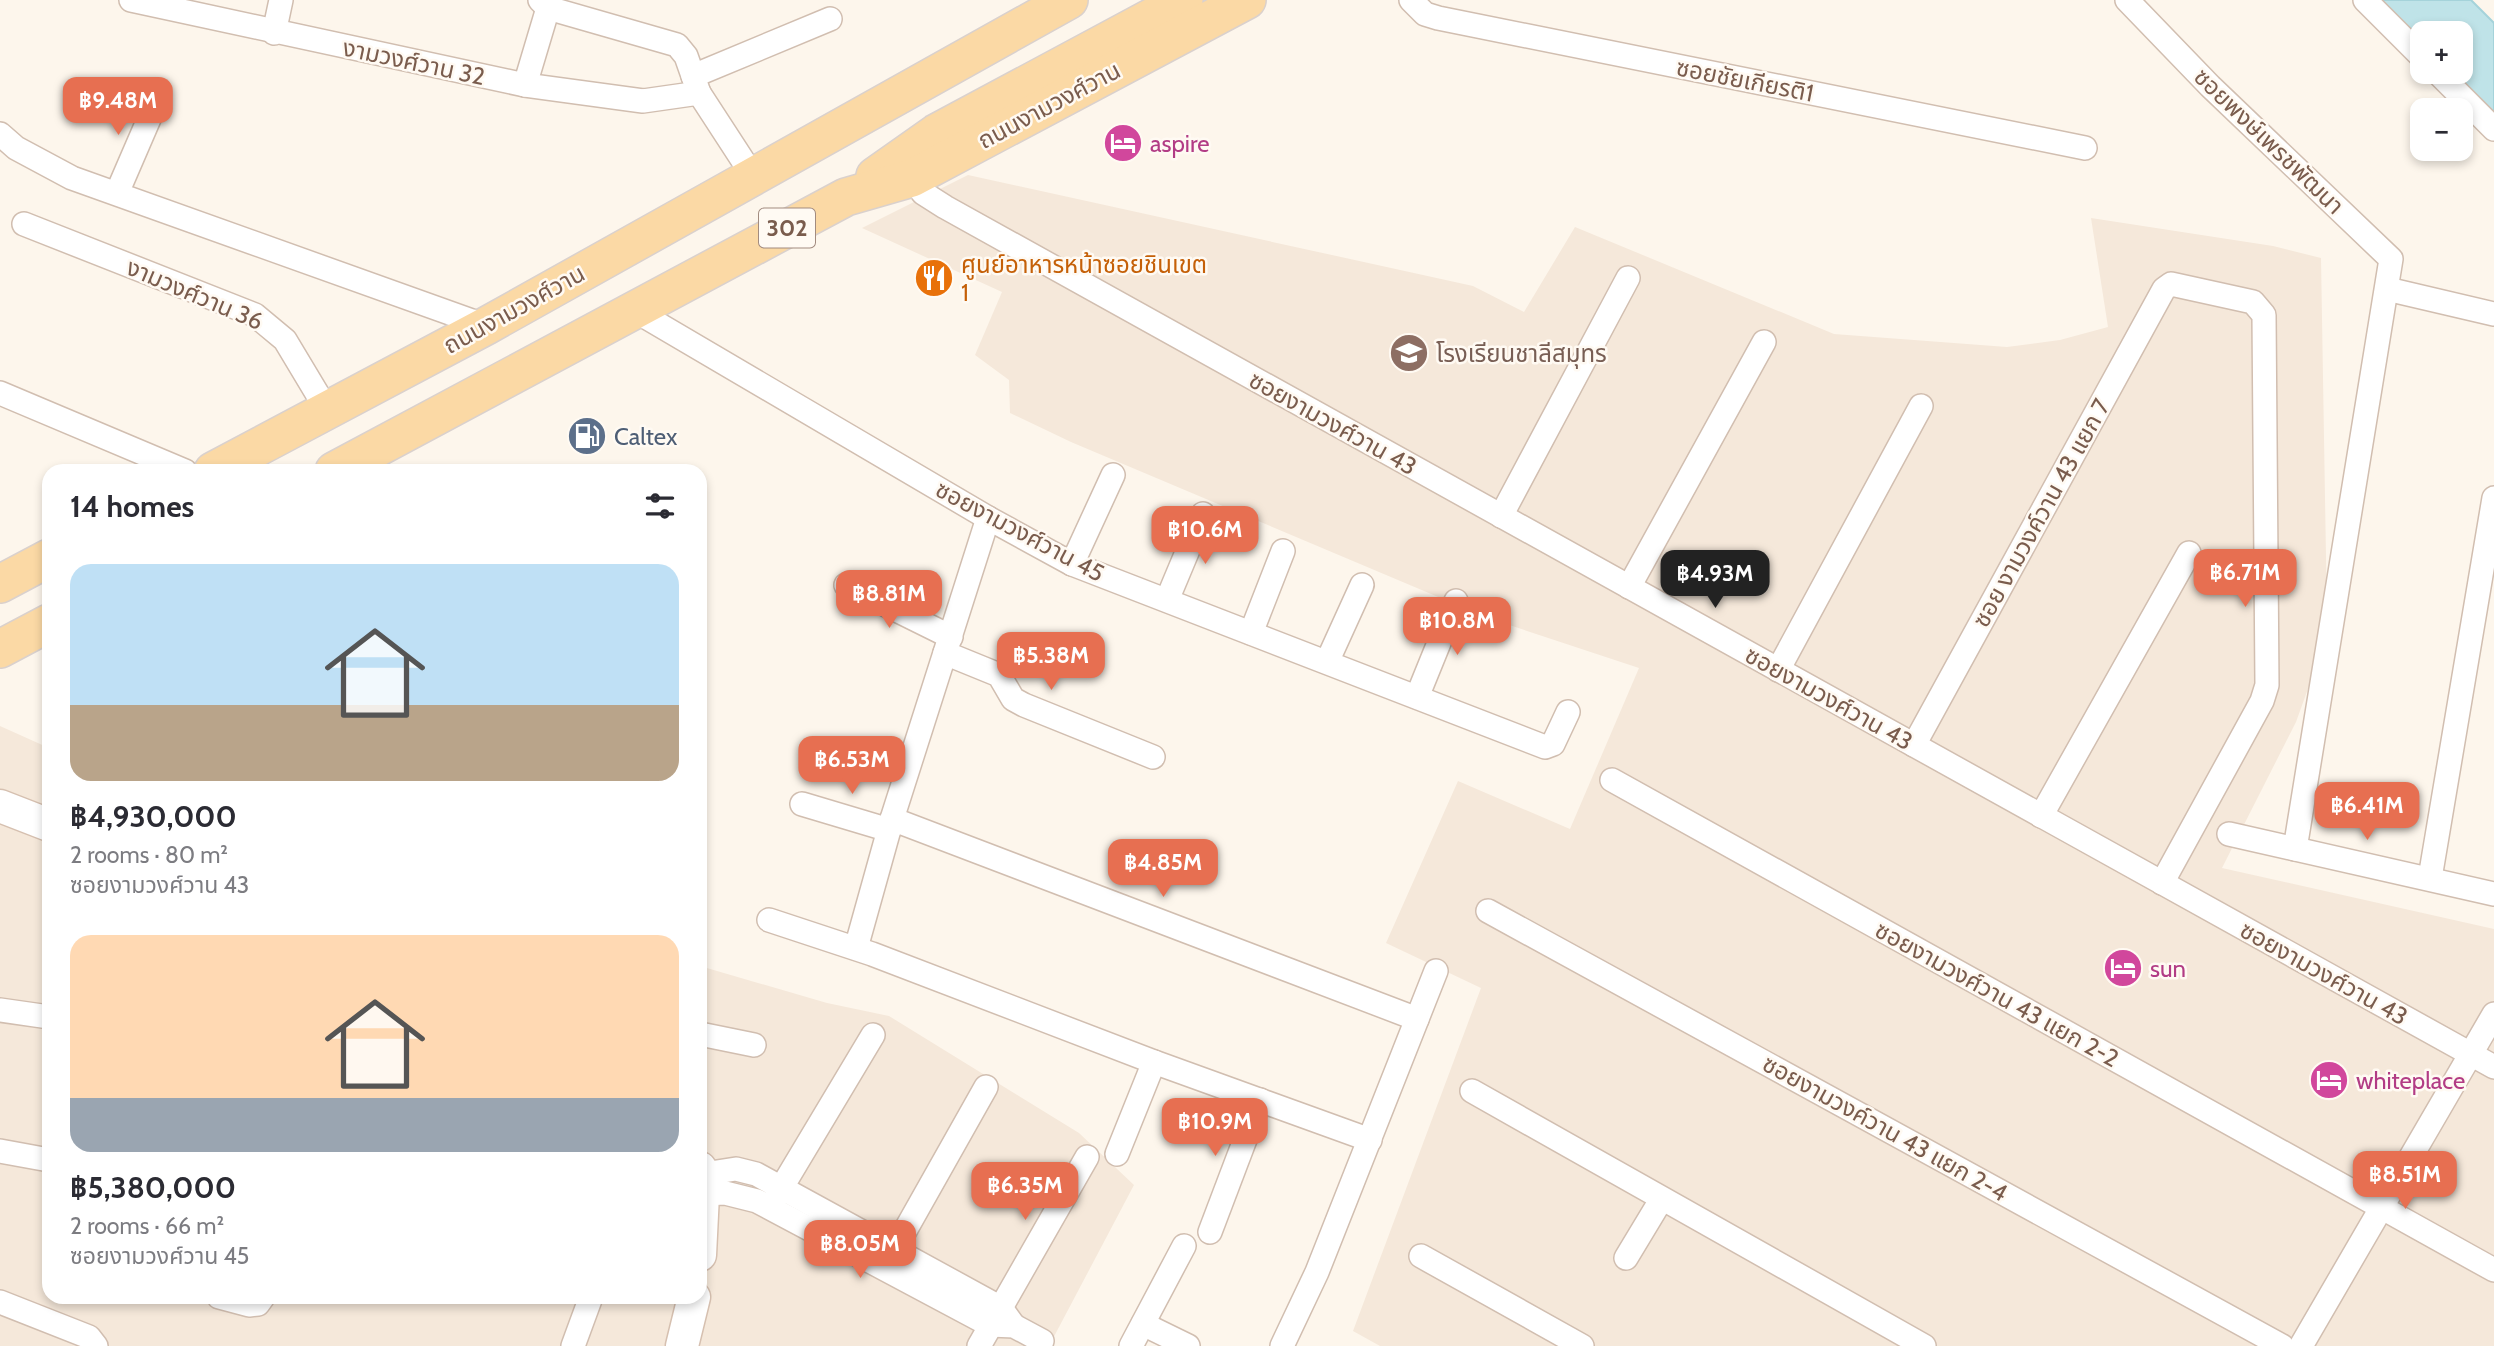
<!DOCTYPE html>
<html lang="en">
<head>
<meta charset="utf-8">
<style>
	body { margin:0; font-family:Cabin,"Noto Sans Thai",sans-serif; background:#f7f7f7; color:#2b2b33; height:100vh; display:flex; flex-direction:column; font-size:26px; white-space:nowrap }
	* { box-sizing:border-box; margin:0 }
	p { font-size:23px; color:#7c7c81 }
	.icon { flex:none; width:38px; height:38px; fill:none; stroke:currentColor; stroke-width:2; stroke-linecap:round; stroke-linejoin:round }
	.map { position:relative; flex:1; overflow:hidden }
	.drawer { position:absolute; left:42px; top:464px; width:665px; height:840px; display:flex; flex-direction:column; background:#fff; border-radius:21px; box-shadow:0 4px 10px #0003 }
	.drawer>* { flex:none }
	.controls { position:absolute; left:2410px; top:21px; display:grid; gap:14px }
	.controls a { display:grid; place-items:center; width:63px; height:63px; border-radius:14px; background:#fff; box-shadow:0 4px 10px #0003; font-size:35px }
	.price { position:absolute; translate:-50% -60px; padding:0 16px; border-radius:14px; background:#e76f51; color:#fff; font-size:23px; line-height:46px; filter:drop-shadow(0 2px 4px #0008) }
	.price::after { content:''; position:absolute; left:50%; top:42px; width:21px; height:16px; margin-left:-10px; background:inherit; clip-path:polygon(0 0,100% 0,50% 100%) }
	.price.selected { background:#222; color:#fff }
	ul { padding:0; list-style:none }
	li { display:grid; align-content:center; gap:14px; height:371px; padding:0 28px }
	li span { display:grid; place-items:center; height:217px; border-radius:21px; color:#555 }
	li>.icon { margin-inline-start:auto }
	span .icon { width:126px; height:126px; fill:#fffc; stroke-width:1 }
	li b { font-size:30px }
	h2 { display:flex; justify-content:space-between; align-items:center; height:84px; padding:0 28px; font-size:30px }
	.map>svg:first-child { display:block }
</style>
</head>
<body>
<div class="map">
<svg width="2494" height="1346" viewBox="0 0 2494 1346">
	<rect width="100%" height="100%" fill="#fdf6ec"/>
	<g fill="#f5e8da">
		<polygon points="968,175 1473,286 1524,312 1575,227 1834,334 2007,347 2060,340 2108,327 2091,218 2273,246 2321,258 2327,617 2323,647 2296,722 2222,868 2494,929 2494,1346 1380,1346 1353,1331 1481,988 1386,943 1458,781 1570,829 1639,668 1488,618 1071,442 1010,413 1009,380 975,355 1002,292 862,228"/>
		<polygon points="0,726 49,748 49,1297 700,1297 700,966 827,1003 889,1016 1079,1133 1134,1185 1049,1346 0,1346"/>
	</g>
	<polygon fill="#bfe3e8" stroke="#a5d3da" stroke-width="2" points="2371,0 2471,0 2494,23 2494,123 2443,72 2460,72 2460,33 2422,33 2422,51"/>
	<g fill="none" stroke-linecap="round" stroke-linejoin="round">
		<g stroke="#d1beb0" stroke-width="26">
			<g id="street">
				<polyline points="131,0 525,85 643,101 699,93"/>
				<polyline points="540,0 548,8 677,45 686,56 699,93 753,176"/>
				<polyline points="1411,0 1425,14 1438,18 2085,148"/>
				<polyline points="2127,0 2210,86 2391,259 2295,849"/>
				<polyline points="2365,0 2422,57"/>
				<polyline points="274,33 281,0"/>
				<polyline points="2437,72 2494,129"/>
				<polyline points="693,76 830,19"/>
				<polyline points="525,85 548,8"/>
				<polyline points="0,134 16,148 72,178 486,326"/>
				<polyline points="912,178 923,193 945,207 2494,1067"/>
				<polyline points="117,193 158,98"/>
				<polyline points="24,224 255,315 285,340 327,410"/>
				<polyline points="2387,289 2494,314"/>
				<polyline points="634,310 988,518 1072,564 1545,747 1553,744 1568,712"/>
				<polyline points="0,393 185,471"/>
				<polyline points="1501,516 1628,278"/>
				<polyline points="1072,564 1113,475"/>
				<polyline points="846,585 951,637"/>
				<polyline points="1629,587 1764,342"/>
				<polyline points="1167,600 1203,514"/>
				<polyline points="1251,633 1283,551"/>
				<polyline points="945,653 999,675 1013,699 1024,705 1153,757"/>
				<polyline points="1327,662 1362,585"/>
				<polyline points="1778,670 1921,406"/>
				<polyline points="1417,697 1456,601"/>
				<polyline points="1914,745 2164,289 2171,284 2253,302 2264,315 2267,685 2262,701 2162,883"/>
				<polyline points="1612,780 2494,1270"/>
				<polyline points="802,804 889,830"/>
				<polyline points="2041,816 2189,553"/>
				<polyline points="892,819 1417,1019"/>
				<polyline points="2229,834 2494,894"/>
				<polyline points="2430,878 2494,498"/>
				<polyline points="1488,911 2282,1346"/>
				<polyline points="769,920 872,954 1154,1062 1370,1140"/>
				<polyline points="856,948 892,819 988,518"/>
				<polyline points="0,1010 49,1017"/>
				<polyline points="700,1034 754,1045"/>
				<polyline points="1472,1091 1924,1346"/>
				<polyline points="0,1151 49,1160"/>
				<polyline points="1117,1154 1154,1062"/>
				<polyline points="704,1174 736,1169 756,1174 1001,1308 1014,1326"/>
				<polyline points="704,1194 725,1193 757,1201 990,1325 1014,1326 1042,1341"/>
				<polyline points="776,1197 873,1035"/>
				<polyline points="1210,1232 1260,1100"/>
				<polyline points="1421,1256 1582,1346"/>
				<polyline points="1626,1258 1661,1200"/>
				<polyline points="888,1261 986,1087"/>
				<polyline points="219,1297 249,1305 258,1304 263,1297"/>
				<polyline points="0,1302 89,1337 96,1346"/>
				<polyline points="1143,1324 1188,1346"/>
				<polyline points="573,1346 591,1297"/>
				<polyline points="979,1346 1087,1157"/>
				<polyline points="1131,1346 1184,1246"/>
				<polyline points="1282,1346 1317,1272 1436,971"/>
				<polyline points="2301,1346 2494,1014"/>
			</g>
		</g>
		<g stroke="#d6c0b0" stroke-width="35">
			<g id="secondary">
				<polyline points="0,806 49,825"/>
				<polyline points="700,1168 704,1174 700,1255"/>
				<polyline points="682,1346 694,1297"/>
			</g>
		</g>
		<g stroke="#dad1cd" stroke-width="40">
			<g id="primary">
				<polyline points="875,176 936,133 1184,0"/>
				<polyline points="213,471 486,326 1069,0"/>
				<polyline points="334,471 846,197 912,178 1247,0"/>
				<polyline points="0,584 49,558"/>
				<polyline points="0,649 49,623"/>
			</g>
		</g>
		<use href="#street" stroke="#fff" stroke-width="23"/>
		<use href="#secondary" stroke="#fff" stroke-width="32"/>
		<use href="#primary" stroke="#fbd9a5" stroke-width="37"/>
	</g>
	<defs>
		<g id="hotel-disc" transform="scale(2.0125)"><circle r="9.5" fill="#d1479c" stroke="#fffaf3"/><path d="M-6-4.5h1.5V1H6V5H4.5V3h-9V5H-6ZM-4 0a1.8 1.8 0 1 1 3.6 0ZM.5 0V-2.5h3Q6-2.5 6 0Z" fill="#fff"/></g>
		<g id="restaurant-disc" transform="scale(2.0125)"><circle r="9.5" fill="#e8710a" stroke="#fffaf3"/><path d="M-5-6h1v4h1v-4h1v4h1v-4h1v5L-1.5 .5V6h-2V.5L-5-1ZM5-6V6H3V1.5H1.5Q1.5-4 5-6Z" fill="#fff"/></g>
		<g id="school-disc" transform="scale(2.0125)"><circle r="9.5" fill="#8d6e63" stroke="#fffaf3"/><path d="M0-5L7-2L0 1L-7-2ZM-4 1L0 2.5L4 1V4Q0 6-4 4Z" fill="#fff"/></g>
		<g id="fuel-disc" transform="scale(2.0125)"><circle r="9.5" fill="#5c6f8a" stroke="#fffaf3"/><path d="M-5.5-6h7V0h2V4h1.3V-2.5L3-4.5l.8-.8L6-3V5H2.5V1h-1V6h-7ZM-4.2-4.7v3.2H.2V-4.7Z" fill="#fff"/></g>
	</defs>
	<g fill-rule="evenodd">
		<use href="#hotel-disc" x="1123" y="143"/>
		<use href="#restaurant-disc" x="934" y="278"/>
		<use href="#school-disc" x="1409" y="353"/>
		<use href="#fuel-disc" x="587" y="436"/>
		<use href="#hotel-disc" x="2123" y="968"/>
		<use href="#hotel-disc" x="2329" y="1080"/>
	</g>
	<g text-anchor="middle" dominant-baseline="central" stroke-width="5" stroke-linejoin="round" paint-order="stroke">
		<rect fill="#fffaf3" stroke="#a28b7f" stroke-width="2" x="759" y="208.5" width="56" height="39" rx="5"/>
		<g font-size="23" font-weight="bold" fill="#7a5c4d">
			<text x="787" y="228">302</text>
		</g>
		<g font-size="24" fill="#7a5c4d" stroke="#fffaf3">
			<text transform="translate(414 62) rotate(12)">งามวงศ์วาน 32</text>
			<text transform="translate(1745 80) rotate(11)">ซอยชัยเกียรติ1</text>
			<text transform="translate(1049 105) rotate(-28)">ถนนงามวงศ์วาน</text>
			<text transform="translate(2269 141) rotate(44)">ซอยพงษ์เพรชพัฒนา</text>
			<text transform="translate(195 294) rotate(23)">งามวงศ์วาน 36</text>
			<text transform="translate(514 309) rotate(-29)">ถนนงามวงศ์วาน</text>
			<text transform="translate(1333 423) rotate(29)">ซอยงามวงศ์วาน 43</text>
			<text transform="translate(2041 513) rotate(-61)">ซอย งามวงค์วาน 43 แยก 7</text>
			<text transform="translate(1020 531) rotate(28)">ซอยงามวงศ์วาน 45</text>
			<text transform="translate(1829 698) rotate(29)">ซอยงามวงศ์วาน 43</text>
			<text transform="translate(2324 973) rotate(29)">ซอยงามวงศ์วาน 43</text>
			<text transform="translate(1997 994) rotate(29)">ซอยงามวงศ์วาน 43 แยก 2-2</text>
			<text transform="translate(1885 1128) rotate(29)">ซอยงามวงค์วาน 43 แยก 2-4</text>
		</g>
		<g font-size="24" fill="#b23c85" stroke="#fffaf3" text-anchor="start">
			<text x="1150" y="143">aspire</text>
			<text x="2150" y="968">sun</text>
			<text x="2356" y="1080">whiteplace</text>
		</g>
		<g font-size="24" fill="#c56008" stroke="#fffaf3" text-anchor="start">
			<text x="961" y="264">ศูนย์อาหารหน้าซอยชินเขต<tspan x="961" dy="28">1</tspan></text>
		</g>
		<g font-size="24" fill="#785e54" stroke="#fffaf3" text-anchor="start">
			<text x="1436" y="353">โรงเรียนชาลีสมุทร</text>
		</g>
		<g font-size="24" fill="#4e5e75" stroke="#fffaf3" text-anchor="start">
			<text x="614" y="436">Caltex</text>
		</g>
	</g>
</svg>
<div class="controls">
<a>+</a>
<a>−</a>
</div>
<b class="price" style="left:118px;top:137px">฿9.48M</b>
<b class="price" style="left:1205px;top:566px">฿10.6M</b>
<b class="price" style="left:2245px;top:609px">฿6.71M</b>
<b class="price selected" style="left:1715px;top:610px">฿4.93M</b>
<b class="price" style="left:889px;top:630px">฿8.81M</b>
<b class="price" style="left:1457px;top:657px">฿10.8M</b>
<b class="price" style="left:1051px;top:692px">฿5.38M</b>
<b class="price" style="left:852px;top:796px">฿6.53M</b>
<b class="price" style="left:2367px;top:842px">฿6.41M</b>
<b class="price" style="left:1163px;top:899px">฿4.85M</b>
<b class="price" style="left:1215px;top:1158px">฿10.9M</b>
<b class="price" style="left:2405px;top:1211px">฿8.51M</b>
<b class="price" style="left:1025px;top:1222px">฿6.35M</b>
<b class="price" style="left:860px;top:1280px">฿8.05M</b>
<section class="drawer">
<h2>14 homes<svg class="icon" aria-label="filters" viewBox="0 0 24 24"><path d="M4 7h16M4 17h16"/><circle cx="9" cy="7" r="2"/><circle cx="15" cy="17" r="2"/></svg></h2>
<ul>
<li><span style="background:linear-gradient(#bfe0f5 65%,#b9a48a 0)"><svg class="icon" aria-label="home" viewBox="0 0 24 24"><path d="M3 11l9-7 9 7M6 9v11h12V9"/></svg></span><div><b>฿4,930,000</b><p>2 rooms · 80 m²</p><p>ซอยงามวงศ์วาน 43</p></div></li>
<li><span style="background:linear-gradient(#ffd9b3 75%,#9aa5b1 0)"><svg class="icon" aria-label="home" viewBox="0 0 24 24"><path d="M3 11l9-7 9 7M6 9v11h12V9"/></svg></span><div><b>฿5,380,000</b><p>2 rooms · 66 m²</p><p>ซอยงามวงศ์วาน 45</p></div></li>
</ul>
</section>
</div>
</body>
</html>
